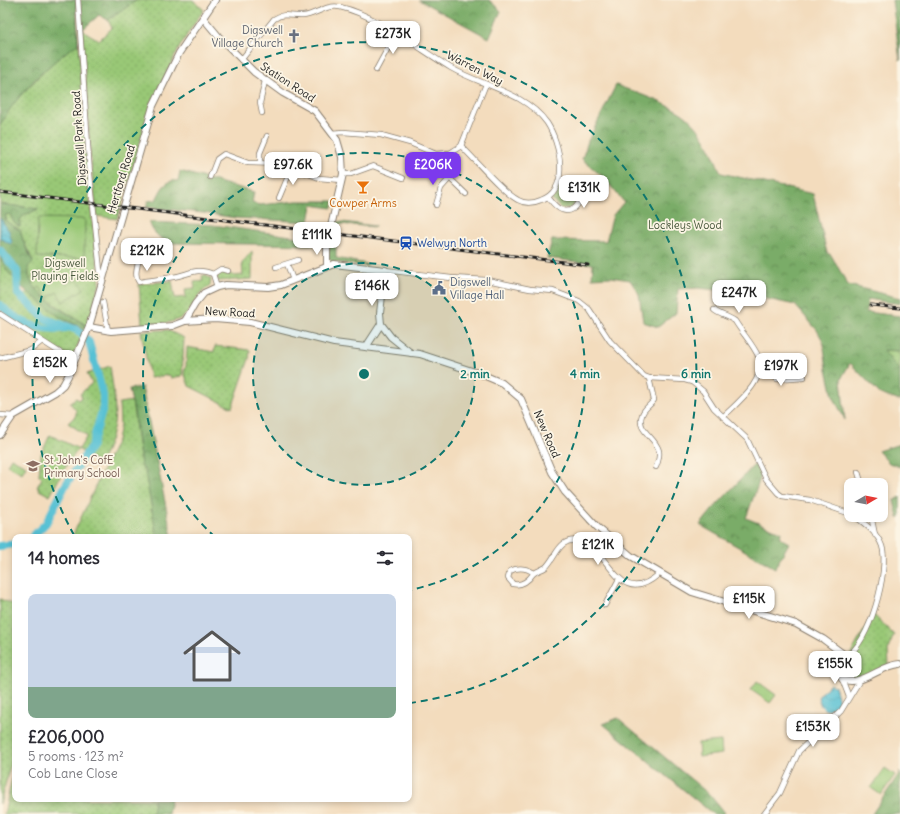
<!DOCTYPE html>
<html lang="en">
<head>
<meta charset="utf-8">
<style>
	body { margin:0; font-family:Delius,sans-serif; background:#f7f7f7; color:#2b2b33; height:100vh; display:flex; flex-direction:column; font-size:15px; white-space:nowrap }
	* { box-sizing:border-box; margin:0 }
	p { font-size:13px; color:#7c7c81 }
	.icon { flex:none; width:22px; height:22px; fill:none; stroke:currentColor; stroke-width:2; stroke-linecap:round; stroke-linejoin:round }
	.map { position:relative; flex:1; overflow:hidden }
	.sheet { position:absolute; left:12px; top:534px; width:400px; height:268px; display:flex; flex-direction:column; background:#fff; border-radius:8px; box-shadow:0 2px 6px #0003 }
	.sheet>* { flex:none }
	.needle { width:26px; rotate:80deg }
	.fabs { position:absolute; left:844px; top:478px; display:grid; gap:8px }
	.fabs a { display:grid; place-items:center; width:44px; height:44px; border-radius:8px; background:#fff; box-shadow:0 2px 6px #0003; font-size:20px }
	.price { position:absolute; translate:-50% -34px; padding:0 9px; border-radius:8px; background:#fff; color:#222; font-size:13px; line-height:26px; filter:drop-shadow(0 1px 2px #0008) }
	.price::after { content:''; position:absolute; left:50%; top:24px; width:12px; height:9px; margin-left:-6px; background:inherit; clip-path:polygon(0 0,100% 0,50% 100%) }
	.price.active { background:#7c3aed; color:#fff }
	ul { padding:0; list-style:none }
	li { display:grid; align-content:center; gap:8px; height:212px; padding:0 16px }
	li+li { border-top:1px solid #e1e1e2 }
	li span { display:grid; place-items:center; height:124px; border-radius:8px; color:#555 }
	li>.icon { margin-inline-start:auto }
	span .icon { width:72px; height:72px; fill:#fffc; stroke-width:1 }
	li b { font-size:17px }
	h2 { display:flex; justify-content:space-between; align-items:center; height:48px; padding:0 16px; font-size:17px }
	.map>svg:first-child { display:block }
</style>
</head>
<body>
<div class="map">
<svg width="900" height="814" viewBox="0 0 900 814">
	<defs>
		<pattern id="green-dots" width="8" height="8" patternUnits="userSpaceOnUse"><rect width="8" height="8" fill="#99c876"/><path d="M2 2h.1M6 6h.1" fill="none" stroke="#83ab66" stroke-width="1.8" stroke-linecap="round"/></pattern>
		<pattern id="forest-crowns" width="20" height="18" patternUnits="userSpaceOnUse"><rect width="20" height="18" fill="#7aac67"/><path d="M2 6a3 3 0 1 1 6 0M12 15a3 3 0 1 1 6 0" fill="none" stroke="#638b54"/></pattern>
		<pattern id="water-waves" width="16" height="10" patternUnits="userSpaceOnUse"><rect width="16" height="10" fill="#58c1d4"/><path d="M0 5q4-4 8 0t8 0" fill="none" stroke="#4ca5b5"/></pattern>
	</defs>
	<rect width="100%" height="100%" fill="#fcf5e5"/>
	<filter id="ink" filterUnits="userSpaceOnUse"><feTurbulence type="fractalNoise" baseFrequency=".025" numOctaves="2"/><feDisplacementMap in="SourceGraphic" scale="8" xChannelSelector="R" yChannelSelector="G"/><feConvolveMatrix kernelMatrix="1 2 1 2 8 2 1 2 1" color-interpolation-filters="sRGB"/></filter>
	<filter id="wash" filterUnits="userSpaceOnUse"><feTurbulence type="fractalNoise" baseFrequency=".012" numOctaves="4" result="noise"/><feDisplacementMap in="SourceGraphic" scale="16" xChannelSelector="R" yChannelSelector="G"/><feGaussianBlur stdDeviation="0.9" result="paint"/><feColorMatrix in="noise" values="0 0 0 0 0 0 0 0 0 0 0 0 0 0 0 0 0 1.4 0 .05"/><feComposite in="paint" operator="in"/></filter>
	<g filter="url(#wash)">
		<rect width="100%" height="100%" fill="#f3dcbd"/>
		<g fill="url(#green-dots)" stroke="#5a7249">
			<path d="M 0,0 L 76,0 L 89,194 L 100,283 L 87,326 C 72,315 36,296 30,279 C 29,275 29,271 28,267 L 33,261 L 20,234 L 7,222 L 5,214 L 10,214 L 20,226 L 20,220 L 24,215 L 38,209 L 0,204 L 0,126 L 12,104 L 59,56 Z"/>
			<path d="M 137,0 L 193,0 L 204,10 C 156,73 140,145 117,219 L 97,216 L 91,164 L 82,30 L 99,40 L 112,28 L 108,20 Z"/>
			<polygon points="561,184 567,185 577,193 577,201 571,208 560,208 552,199"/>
			<polygon points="252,251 252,279 218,281 217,277 223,271 235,276 243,275 242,263"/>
			<path d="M 0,252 L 17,271 L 17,294 L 21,298 L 30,291 L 61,318 L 85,330 L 73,355 C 45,351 23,324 0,310 Z"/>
			<path d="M 205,275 L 211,279 L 210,286 C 194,295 194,311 181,318 C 171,324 154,324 142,325 L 139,284 L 172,281 L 175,298 L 186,297 L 185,289 L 195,288 L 194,282 L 203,281 L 202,276 Z"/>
			<polygon points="167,330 184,338 182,376 171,378 170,375 150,378 141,331"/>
			<polygon points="215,346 250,350 249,359 232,408 189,386 184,372 186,366 187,347 214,352"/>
			<polygon points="882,350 900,351 900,371"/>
			<path d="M 110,366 C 116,409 120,423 100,464 L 78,449 L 63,471 L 50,496 L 39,490 L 40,488 L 37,487 L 42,478 L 39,475 L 41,454 L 50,435 L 79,449 L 87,436 L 68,423 L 76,415 L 76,410 L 70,403 L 76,398 L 79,400 L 82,397 L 80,394 L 92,383 L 87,374 Z"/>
			<polygon points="132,401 141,465 145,472 157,537 72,537 117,440 120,425 119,403"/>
			<polygon points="0,599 15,605 15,747 0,804"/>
			<polygon points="873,614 894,635 888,649 889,666 860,680 844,680 841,672"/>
			<polygon points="15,766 15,799 154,799 153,813 4,814"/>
		</g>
		<g fill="url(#forest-crowns)" stroke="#4b6442">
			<path d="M 0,0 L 76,0 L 78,44 C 51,61 14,97 0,126 Z"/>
			<polygon points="80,0 137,0 108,20 99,15 82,30"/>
			<polygon points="419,0 489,0 501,11 489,38"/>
			<polygon points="892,0 900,0 900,60"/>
			<path d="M 616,85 C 636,93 659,100 678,111 C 700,123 712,151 721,173 L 813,194 L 827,253 L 831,255 L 848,285 L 900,298 L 900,304 L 868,299 L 866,312 L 900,316 L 900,351 L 883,350 L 900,371 L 900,401 L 880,394 L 850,363 L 841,379 L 845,420 L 833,396 L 827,369 L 823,341 L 817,330 L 795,305 L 735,292 L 698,288 L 678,289 L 676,313 L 658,327 L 643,322 L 639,294 L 630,280 L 611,277 L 592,278 L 593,264 L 547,258 L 552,240 L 606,241 L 613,215 L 624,202 L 604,178 L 582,159 L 588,141 Z"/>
			<path d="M 180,171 L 254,192 L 252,203 L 260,205 L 297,201 L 334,201 L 332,208 L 312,205 L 309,222 L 236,218 L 203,213 L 146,207 L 148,201 L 156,200 C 161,190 165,179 178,181 Z"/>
			<path d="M 0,204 L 39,209 L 24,215 L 20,220 L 20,227 L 14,223 L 10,214 L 5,215 L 7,222 L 20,230 L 25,246 L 33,262 L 28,267 C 29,271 29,276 30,279 C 38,298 71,315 87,326 L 86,329 L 61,318 L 24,289 L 7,271 L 0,257 Z"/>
			<polygon points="334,221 375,226 375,227 339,224 338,231 332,230"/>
			<path d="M 149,222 L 213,225 L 320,240 L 320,245 L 173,243 C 160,239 154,235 149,222 Z"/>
			<polygon points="330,241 336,242 336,258 367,264 367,266 332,262 328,258"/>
			<polygon points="142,387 172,537 157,537 145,472 141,465 134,411 129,389"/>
			<polygon points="900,444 900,467 889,463 878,451"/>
			<polygon points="755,464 761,476 746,518 781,532 780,538 789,543 775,568 700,525 713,509"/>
			<polygon points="900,497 900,517 898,518 894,501"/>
			<polygon points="618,718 710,795 725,814 713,814 603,724"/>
			<polygon points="900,772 900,814 872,814 899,774"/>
			<polygon points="154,799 171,799 168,814 152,814"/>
		</g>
		<g fill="#99c876" stroke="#5a7249">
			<polygon points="38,218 85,219 84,258 37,257"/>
			<polygon points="50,265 57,276 60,274 67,285 77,279 84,289 63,302 57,292 47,298 40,287 36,289 30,278"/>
			<polygon points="11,458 26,466 22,473 7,465"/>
			<polygon points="757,681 776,695 770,703 751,690"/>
			<polygon points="721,741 722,754 699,757 698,743"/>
			<polygon points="885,768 895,775 881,795 871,788"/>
		</g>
		<g fill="url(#water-waves)" stroke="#3a6e78">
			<polygon points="0,218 9,231 12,242 10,244 0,238"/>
			<polygon points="830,684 835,686 839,701 836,707 825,710 821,706 818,697"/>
		</g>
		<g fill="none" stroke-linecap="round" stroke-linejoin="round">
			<g stroke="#58c1d4" stroke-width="8">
				<polyline points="0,250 17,271 18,294 46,319 77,330 89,342 103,395 103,408 92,445 65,486 46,523 32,537"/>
				<path d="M 0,305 C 21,324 38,331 66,328"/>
				<polyline points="0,546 15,544"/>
			</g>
		</g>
	</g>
	<g filter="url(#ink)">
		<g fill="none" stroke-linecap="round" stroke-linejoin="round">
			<g stroke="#887c6c" stroke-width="6">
				<g id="minor">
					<polyline points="78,0 90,175 99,261 100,271 103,274"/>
					<path d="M 241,60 L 274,19 C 285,12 291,17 303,16 C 316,15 326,4 340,7 C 377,15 419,49 451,68 C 482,86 525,92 547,123 C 560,143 571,190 541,200 C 534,203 525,204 518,200 C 502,192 476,160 461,146"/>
					<polyline points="376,70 396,33"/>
					<polyline points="262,113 260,103 265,81"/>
					<polyline points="332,133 343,132 381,135 410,143 436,154 450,153 461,146 486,84"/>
					<polyline points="436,154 436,165 466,194"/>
					<polyline points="260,162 260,153 267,136"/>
					<polyline points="343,174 351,174 373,166 403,178"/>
					<polyline points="210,177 217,159 224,154 248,163 284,164 319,178 342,180"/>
					<path d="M 548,197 C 552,202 556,208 562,210 C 578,216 593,188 559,181"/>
					<polyline points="279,198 292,167"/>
					<polyline points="436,205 441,188 449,179"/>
					<path d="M 139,250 C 141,261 132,273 139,282 C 150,280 163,279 173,277 C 191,274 195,267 213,274 L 221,269 L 228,271"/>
					<polyline points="287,264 293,280"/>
					<polyline points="276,267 298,260"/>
					<polyline points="385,270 451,278 487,280 530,289 553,291 579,301 589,309 610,341 644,376 649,378 685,380 692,382 703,391 714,408 747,439 766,479 778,493 782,496 810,500 851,514"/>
					<polyline points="213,274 217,287"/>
					<polyline points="103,302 108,331"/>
					<path d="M 714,310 C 720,315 728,316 735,321 C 742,333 754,345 759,358 C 766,381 737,403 723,417"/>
					<polyline points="0,314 70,359"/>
					<polyline points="0,358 31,350 41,342"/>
					<polyline points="759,373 770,373 777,379 804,377"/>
					<path d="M 649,378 L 654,400 C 650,406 644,408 642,415 C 636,431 656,437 659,451 C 660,457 658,462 656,467"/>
					<polyline points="0,415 13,416"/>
					<polyline points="858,472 862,485"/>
					<polyline points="871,515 875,535"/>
					<path d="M 534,573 C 527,568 518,567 510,571 L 508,578 L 513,584 C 522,586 528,581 533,574 C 536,571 542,570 546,567 C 557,556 559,537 579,541 C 611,548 617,611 659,574"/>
					<polyline points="605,605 619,579"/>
					<path d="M 846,656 C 869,646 890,569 882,546 C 877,532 864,523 853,515"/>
					<polyline points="842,679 849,697"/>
					<polyline points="764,814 780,793 799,751 841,711 860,680"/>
				</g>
			</g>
			<g stroke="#887c6c" stroke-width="8">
				<g id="tertiary">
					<polyline points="204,19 219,37 254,72 283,93 315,111 337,140 342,157 343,174 327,244 327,266"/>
					<path d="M 185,321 L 215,319 L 250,322 L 334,343 L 420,354 L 481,374 L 502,383 L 521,399 L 552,472 L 565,492 L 597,527 L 631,556 L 692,592 L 796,624 L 823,639 L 846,656 C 846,665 839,670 842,679 C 861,688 880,665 900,664"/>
					<polyline points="381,324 391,337 411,353"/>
					<polyline points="89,327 111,331 172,326 185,321 195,304 204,293 217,287 226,285 268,287 281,285 334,264 385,270 380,313 381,324 366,347"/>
					<polyline points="0,435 13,416 55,392 63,385 68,376 89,327 153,106 179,53 215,0"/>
				</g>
			</g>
			<use href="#minor" stroke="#fff" stroke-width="4.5"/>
			<use href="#tertiary" stroke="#fff" stroke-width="6"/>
			<g stroke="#1c1c1c" stroke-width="3">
				<g id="rail">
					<polyline points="0,192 588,265"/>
					<polyline points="871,305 900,308"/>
				</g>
			</g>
			<use href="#rail" stroke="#fcf5e5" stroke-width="1.5" stroke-dasharray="4.5" stroke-linecap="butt"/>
		</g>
	</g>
	<circle cx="364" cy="374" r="111" fill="#0f766e" fill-opacity=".12"/>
	<g fill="none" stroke="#0f766e" stroke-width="2" stroke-dasharray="7 5">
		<circle cx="364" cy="374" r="111"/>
		<path d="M215 537A221 221 0 1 1 410 590"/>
		<path d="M74 535A332 332 0 1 1 410 703"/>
	</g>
	<defs>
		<g id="church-bare" transform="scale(1.08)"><path d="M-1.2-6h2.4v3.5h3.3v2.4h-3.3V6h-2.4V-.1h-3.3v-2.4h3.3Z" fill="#6b7280" stroke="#fcf5e5" stroke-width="2.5" paint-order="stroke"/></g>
		<g id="bar-bare" transform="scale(1.08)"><path d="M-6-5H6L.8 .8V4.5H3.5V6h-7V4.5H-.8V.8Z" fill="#e8710a" stroke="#fcf5e5" stroke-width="2.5" paint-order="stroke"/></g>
		<g id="station-bare" transform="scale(1.08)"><path d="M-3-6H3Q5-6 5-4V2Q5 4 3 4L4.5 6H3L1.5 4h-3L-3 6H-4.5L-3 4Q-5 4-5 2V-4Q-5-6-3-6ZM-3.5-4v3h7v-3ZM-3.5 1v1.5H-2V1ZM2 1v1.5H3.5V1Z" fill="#1a4fb4" stroke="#fcf5e5" stroke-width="2.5" paint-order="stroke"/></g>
		<g id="civic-bare" transform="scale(1.08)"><path d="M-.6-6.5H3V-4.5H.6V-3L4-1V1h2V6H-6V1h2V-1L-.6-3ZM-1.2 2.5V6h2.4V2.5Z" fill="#5c6f8a" stroke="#fcf5e5" stroke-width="2.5" paint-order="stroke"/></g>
		<g id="school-bare" transform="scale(1.08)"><path d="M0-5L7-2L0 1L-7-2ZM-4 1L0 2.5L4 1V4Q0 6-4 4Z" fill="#8d6e63" stroke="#fcf5e5" stroke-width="2.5" paint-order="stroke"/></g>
	</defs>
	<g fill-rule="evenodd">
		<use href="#church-bare" x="294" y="36"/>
		<use href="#bar-bare" x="363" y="187"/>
		<use href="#station-bare" x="406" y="243"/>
		<use href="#civic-bare" x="439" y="288"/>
		<use href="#school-bare" x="33" y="466"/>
	</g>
	<g text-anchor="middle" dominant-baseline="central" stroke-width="3.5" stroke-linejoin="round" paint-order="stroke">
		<g font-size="11" fill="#5b616d" stroke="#fcf5e5" text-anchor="end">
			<text x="283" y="30">Digswell<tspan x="283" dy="13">Village Church</tspan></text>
		</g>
		<g font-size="11" fill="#1c1c1c" stroke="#fcf5e5">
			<text transform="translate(475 68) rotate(27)">Warren Way</text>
			<text transform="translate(288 82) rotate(33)">Station Road</text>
			<text transform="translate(79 138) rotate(-94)">Digswell Park Road</text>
			<text transform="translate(121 179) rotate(-73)">Hertford Road</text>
			<text transform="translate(230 312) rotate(3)">New Road</text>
			<text transform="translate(547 434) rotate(67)">New Road</text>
		</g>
		<g font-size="11" fill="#c56008" stroke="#fcf5e5">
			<text x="363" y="203">Cowper Arms</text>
		</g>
		<g font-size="11" fill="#48583c" stroke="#fcf5e5">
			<text x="685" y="225">Lockleys Wood</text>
			<text x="65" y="263">Digswell<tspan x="65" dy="13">Playing Fields</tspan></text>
		</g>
		<g font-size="11" fill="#164399" stroke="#fcf5e5" text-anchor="start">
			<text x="417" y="243">Welwyn North</text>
		</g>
		<g font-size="11" fill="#4e5e75" stroke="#fcf5e5" text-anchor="start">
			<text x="450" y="282">Digswell<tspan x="450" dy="13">Village Hall</tspan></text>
		</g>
		<g font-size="11" fill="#785e54" stroke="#fcf5e5" text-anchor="start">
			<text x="44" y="460">St John's CofE<tspan x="44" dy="13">Primary School</tspan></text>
		</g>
	</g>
	<circle cx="364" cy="374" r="6" fill="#0f766e" stroke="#fcf5e5" stroke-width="2"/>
	<g font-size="12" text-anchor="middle" font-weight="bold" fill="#0f766e" stroke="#fcf5e5" stroke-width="3.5" stroke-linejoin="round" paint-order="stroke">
		<text x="475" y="378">2 min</text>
		<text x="585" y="378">4 min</text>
		<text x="696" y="378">6 min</text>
	</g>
</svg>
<div class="fabs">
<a><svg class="needle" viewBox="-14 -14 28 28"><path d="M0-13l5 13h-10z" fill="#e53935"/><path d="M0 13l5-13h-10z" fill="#7c7c81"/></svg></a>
</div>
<b class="price" style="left:393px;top:55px">£273K</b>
<b class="price" style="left:293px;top:186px">£97.6K</b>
<b class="price active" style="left:433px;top:186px">£206K</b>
<b class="price" style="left:584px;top:209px">£131K</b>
<b class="price" style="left:317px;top:256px">£111K</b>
<b class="price" style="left:147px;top:272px">£212K</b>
<b class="price" style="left:372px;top:307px">£146K</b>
<b class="price" style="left:739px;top:314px">£247K</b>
<b class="price" style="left:50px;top:384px">£152K</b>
<b class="price" style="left:781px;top:387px">£197K</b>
<b class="price" style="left:598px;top:566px">£121K</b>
<b class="price" style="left:749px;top:620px">£115K</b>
<b class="price" style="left:835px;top:685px">£155K</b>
<b class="price" style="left:813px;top:748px">£153K</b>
<section class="sheet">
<h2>14 homes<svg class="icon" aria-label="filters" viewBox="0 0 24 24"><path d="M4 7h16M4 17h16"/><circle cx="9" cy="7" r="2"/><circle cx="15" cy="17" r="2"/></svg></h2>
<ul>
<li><span style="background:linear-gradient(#c9d6e8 75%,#7fa58c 0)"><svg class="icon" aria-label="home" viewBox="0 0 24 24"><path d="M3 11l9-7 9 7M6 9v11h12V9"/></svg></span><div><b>£206,000</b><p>5 rooms · 123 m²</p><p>Cob Lane Close</p></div></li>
</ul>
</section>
</div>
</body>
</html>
